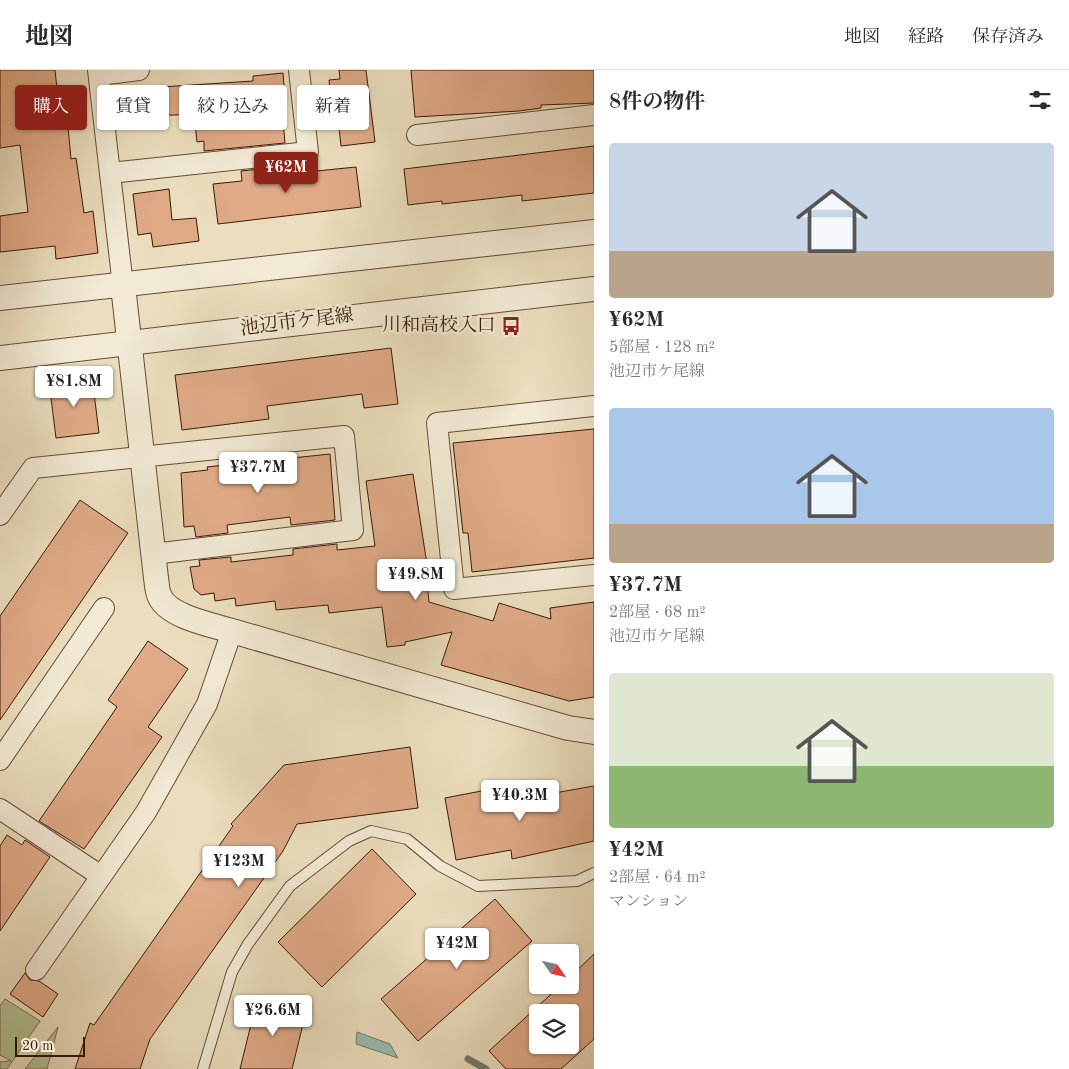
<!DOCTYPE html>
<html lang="ja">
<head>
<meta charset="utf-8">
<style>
	body { margin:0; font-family:"Old Standard TT","Noto Serif JP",serif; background:#f7f7f7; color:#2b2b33; height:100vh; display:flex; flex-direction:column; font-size:19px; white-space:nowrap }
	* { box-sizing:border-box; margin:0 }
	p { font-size:16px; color:#7c7c81 }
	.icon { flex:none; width:28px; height:28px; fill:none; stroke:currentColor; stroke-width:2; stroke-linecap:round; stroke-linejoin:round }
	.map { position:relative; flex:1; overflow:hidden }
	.side { display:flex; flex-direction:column; background:#fff; width:475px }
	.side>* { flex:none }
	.banner { position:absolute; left:15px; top:15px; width:475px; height:45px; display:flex; gap:10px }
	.needle { width:32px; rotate:124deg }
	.fabs { position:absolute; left:529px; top:874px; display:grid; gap:10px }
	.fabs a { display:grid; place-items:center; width:50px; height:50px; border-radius:5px; background:#fff; box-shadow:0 1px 4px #0004; font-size:25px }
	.scale { position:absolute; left:15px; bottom:12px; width:70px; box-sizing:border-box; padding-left:5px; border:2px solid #391a07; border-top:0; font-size:14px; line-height:18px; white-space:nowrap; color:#391a07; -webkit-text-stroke:4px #f2ead5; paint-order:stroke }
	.price { position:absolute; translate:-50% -42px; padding:0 11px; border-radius:5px; background:#fff; color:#222; font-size:16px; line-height:32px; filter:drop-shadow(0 1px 2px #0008) }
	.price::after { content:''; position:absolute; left:50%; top:30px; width:15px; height:11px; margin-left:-8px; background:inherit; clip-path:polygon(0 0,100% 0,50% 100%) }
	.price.on { background:#8f2418; color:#fff }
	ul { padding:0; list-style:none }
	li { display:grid; align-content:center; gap:10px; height:265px; padding:0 15px }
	li span { display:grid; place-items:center; height:155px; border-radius:5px; color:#555 }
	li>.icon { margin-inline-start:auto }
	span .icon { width:90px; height:90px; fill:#fffc; stroke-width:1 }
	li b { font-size:21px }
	h2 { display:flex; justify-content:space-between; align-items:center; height:60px; padding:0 15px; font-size:21px }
	.chip { padding:0 18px; border-radius:5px; background:#fff; box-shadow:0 1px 4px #0004; font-size:18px; line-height:45px }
	.chip.on { background:#8f2418; color:#fff }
	header { display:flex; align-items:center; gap:30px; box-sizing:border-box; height:70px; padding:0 25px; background:#fff; border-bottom:1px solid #e1e1e2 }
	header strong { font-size:24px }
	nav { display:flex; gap:28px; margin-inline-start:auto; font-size:18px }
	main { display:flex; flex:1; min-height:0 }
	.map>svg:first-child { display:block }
</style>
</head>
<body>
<header>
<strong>地図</strong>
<nav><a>地図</a><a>経路</a><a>保存済み</a></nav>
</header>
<main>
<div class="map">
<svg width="594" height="999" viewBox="0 0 594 999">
	<rect width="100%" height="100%" fill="#ebdebe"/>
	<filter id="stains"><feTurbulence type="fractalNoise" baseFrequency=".004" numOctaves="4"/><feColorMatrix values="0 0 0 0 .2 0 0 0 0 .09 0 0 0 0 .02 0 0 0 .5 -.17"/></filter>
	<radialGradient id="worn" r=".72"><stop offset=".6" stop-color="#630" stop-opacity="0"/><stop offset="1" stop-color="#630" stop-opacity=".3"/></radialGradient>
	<g fill="#b3c294" stroke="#766e4e">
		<polygon points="5,929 40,951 7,999 0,999 0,992 11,991 0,985 0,936"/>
		<polygon points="58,957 47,999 25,999"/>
	</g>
	<polygon fill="#98bcb0" stroke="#727b6c" points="357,962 390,974 398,988 356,974"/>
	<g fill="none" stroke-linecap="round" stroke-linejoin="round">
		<polyline stroke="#727b6c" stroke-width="7" points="468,989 486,999"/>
	</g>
	<g fill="#e0aa87" stroke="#391a07" fill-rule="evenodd">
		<polygon points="0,0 55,0 60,47 67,46 71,89 76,88 84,143 93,141 98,183 56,189 55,176 0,182 0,146 28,142 20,75 0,78"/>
		<polygon points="339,0 366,0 375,72 341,76 336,30 331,31 329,10 340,9"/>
		<polygon points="411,0 594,0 594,33 541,35 541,38 519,41 415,47"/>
		<polygon points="283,3 285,29 281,29 285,73 204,81 204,71 197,72 194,44 132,47 130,19 253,11 253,6"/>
		<polygon points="594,76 594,123 522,131 522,125 442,134 442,131 408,135 404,99"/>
		<polygon points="287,96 287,104 356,97 361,137 218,154 213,114 242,111 241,101"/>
		<polygon points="169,119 172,150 196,148 199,171 153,177 151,163 138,165 133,124"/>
		<polygon points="391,278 398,334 364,338 362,324 267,336 269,349 182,360 175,305"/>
		<polygon points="92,307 99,363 56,368 49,312"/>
		<polygon points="594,359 594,488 472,502 468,463 463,463 453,373"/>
		<polygon points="330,384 335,450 291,455 290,447 227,455 228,463 196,467 194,456 184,457 181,403 208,400 207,397"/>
		<polygon points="413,404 426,488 427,508 418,509 427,512 429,532 493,551 499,533 551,549 550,538 594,532 594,627 569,631 441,595 452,562 405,572 405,575 387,577 382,537 329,543 328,535 276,540 275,531 236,536 235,528 215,531 214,523 201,525 194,519 190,497 200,496 199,490 231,487 231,492 293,485 293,479 337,474 337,480 375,476 366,411"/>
		<polygon points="80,430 128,463 0,650 0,546"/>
		<polygon points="148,571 188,599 148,657 162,667 84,779 39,751 117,637 108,630"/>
		<polygon points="410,677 418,738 297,754 283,781 150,969 140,999 75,999 90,953 94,955 233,756 231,754 284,695"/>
		<polygon points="518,714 520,729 594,716 594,771 512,789 511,780 456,790 445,728"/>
		<polygon points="7,765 22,775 25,770 50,787 0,861 0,776"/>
		<polygon points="372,779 416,824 322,917 278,872"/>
		<polygon points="495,829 532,871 418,971 381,929"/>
		<path d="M 594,884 L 594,969 L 561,999 L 506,999 L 489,981 L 561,915 L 570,915 L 570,907 ZM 538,942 L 570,942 L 570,975 L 538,975 Z"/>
		<polygon points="25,903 30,910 39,911 58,924 43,947 10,924"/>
		<polygon points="257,930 306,942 292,999 240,999"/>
	</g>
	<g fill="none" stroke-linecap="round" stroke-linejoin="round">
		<g stroke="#664b35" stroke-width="12">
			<polyline id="service" points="203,999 232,902 248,874 290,816 349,771 371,761 407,769 440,796 478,816 577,811 594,803"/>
		</g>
		<g stroke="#664b35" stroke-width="22">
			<g id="minor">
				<polyline points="98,0 123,216"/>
				<polyline points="99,5 139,0"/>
				<polyline points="417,65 594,45"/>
				<polyline points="110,103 308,82 299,0"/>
				<polyline points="594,336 437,353 454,519 594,505"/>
				<polyline points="0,445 33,398 344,366 353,460 153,484"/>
				<polyline points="0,690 104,538"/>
				<polyline points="0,739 101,806"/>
				<polyline points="36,900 146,742 207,634 232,561"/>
			</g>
		</g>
		<g stroke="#664b35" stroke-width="26">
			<g id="tertiary">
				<path d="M 123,216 L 156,508 C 157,514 157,522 160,527 C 169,547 213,555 232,561 L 568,658 L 594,662"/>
				<polyline points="0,228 594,162"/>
				<polyline points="0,288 594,219"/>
			</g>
		</g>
		<use href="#service" stroke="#f2ead5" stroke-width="10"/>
		<use href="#minor" stroke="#f2ead5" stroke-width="20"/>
		<use href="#tertiary" stroke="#f2ead5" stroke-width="24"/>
	</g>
	<defs>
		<g id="bus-bare" transform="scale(1.5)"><path d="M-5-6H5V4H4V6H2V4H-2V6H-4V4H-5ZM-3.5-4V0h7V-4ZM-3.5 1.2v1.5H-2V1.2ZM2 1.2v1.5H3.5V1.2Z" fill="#8f2418" stroke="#f2ead5" stroke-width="2.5" paint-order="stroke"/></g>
	</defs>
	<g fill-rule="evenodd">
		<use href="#bus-bare" x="511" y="256"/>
	</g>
	<g text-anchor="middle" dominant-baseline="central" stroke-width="5" stroke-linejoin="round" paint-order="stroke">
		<g font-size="19" fill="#391a07" stroke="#f2ead5">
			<text transform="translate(297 253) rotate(-7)">池辺市ケ尾線</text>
		</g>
		<g font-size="19" fill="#391a07" stroke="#f2ead5" text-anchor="end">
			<text x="496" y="256">川和高校入口</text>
		</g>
	</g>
	<rect width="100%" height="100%" filter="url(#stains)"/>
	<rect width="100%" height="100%" fill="url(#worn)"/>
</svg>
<div class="fabs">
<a><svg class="needle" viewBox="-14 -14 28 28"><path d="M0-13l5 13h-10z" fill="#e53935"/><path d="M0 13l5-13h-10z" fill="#7c7c81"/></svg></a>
<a><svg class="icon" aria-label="layers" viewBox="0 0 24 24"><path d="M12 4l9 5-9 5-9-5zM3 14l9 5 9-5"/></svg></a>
</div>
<div class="scale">20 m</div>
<b class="price on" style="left:286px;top:124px">¥62M</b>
<b class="price" style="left:74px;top:338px">¥81.8M</b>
<b class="price" style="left:258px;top:424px">¥37.7M</b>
<b class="price" style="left:416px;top:531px">¥49.8M</b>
<b class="price" style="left:520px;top:752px">¥40.3M</b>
<b class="price" style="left:239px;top:818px">¥123M</b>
<b class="price" style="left:457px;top:900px">¥42M</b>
<b class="price" style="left:273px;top:967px">¥26.6M</b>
<div class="banner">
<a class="chip on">購入</a>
<a class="chip">賃貸</a>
<a class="chip">絞り込み</a>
<a class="chip">新着</a>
</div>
</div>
<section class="side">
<h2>8件の物件<svg class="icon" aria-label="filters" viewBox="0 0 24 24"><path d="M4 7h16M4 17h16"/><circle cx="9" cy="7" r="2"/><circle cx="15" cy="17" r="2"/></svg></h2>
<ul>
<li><span style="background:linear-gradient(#c9d6e8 70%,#b9a48a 0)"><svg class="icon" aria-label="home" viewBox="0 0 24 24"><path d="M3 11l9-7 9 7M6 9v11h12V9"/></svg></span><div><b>¥62M</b><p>5部屋 · 128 m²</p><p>池辺市ケ尾線</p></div></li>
<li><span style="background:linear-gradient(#a9c7e8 75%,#b9a48a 0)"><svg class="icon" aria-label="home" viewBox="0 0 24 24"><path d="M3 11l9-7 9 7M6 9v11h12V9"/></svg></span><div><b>¥37.7M</b><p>2部屋 · 68 m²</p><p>池辺市ケ尾線</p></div></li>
<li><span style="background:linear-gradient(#dfe7d0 60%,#8fb573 0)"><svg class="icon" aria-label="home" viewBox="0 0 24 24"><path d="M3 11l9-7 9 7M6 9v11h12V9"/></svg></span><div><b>¥42M</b><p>2部屋 · 64 m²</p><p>マンション</p></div></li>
</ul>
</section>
</main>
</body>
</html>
